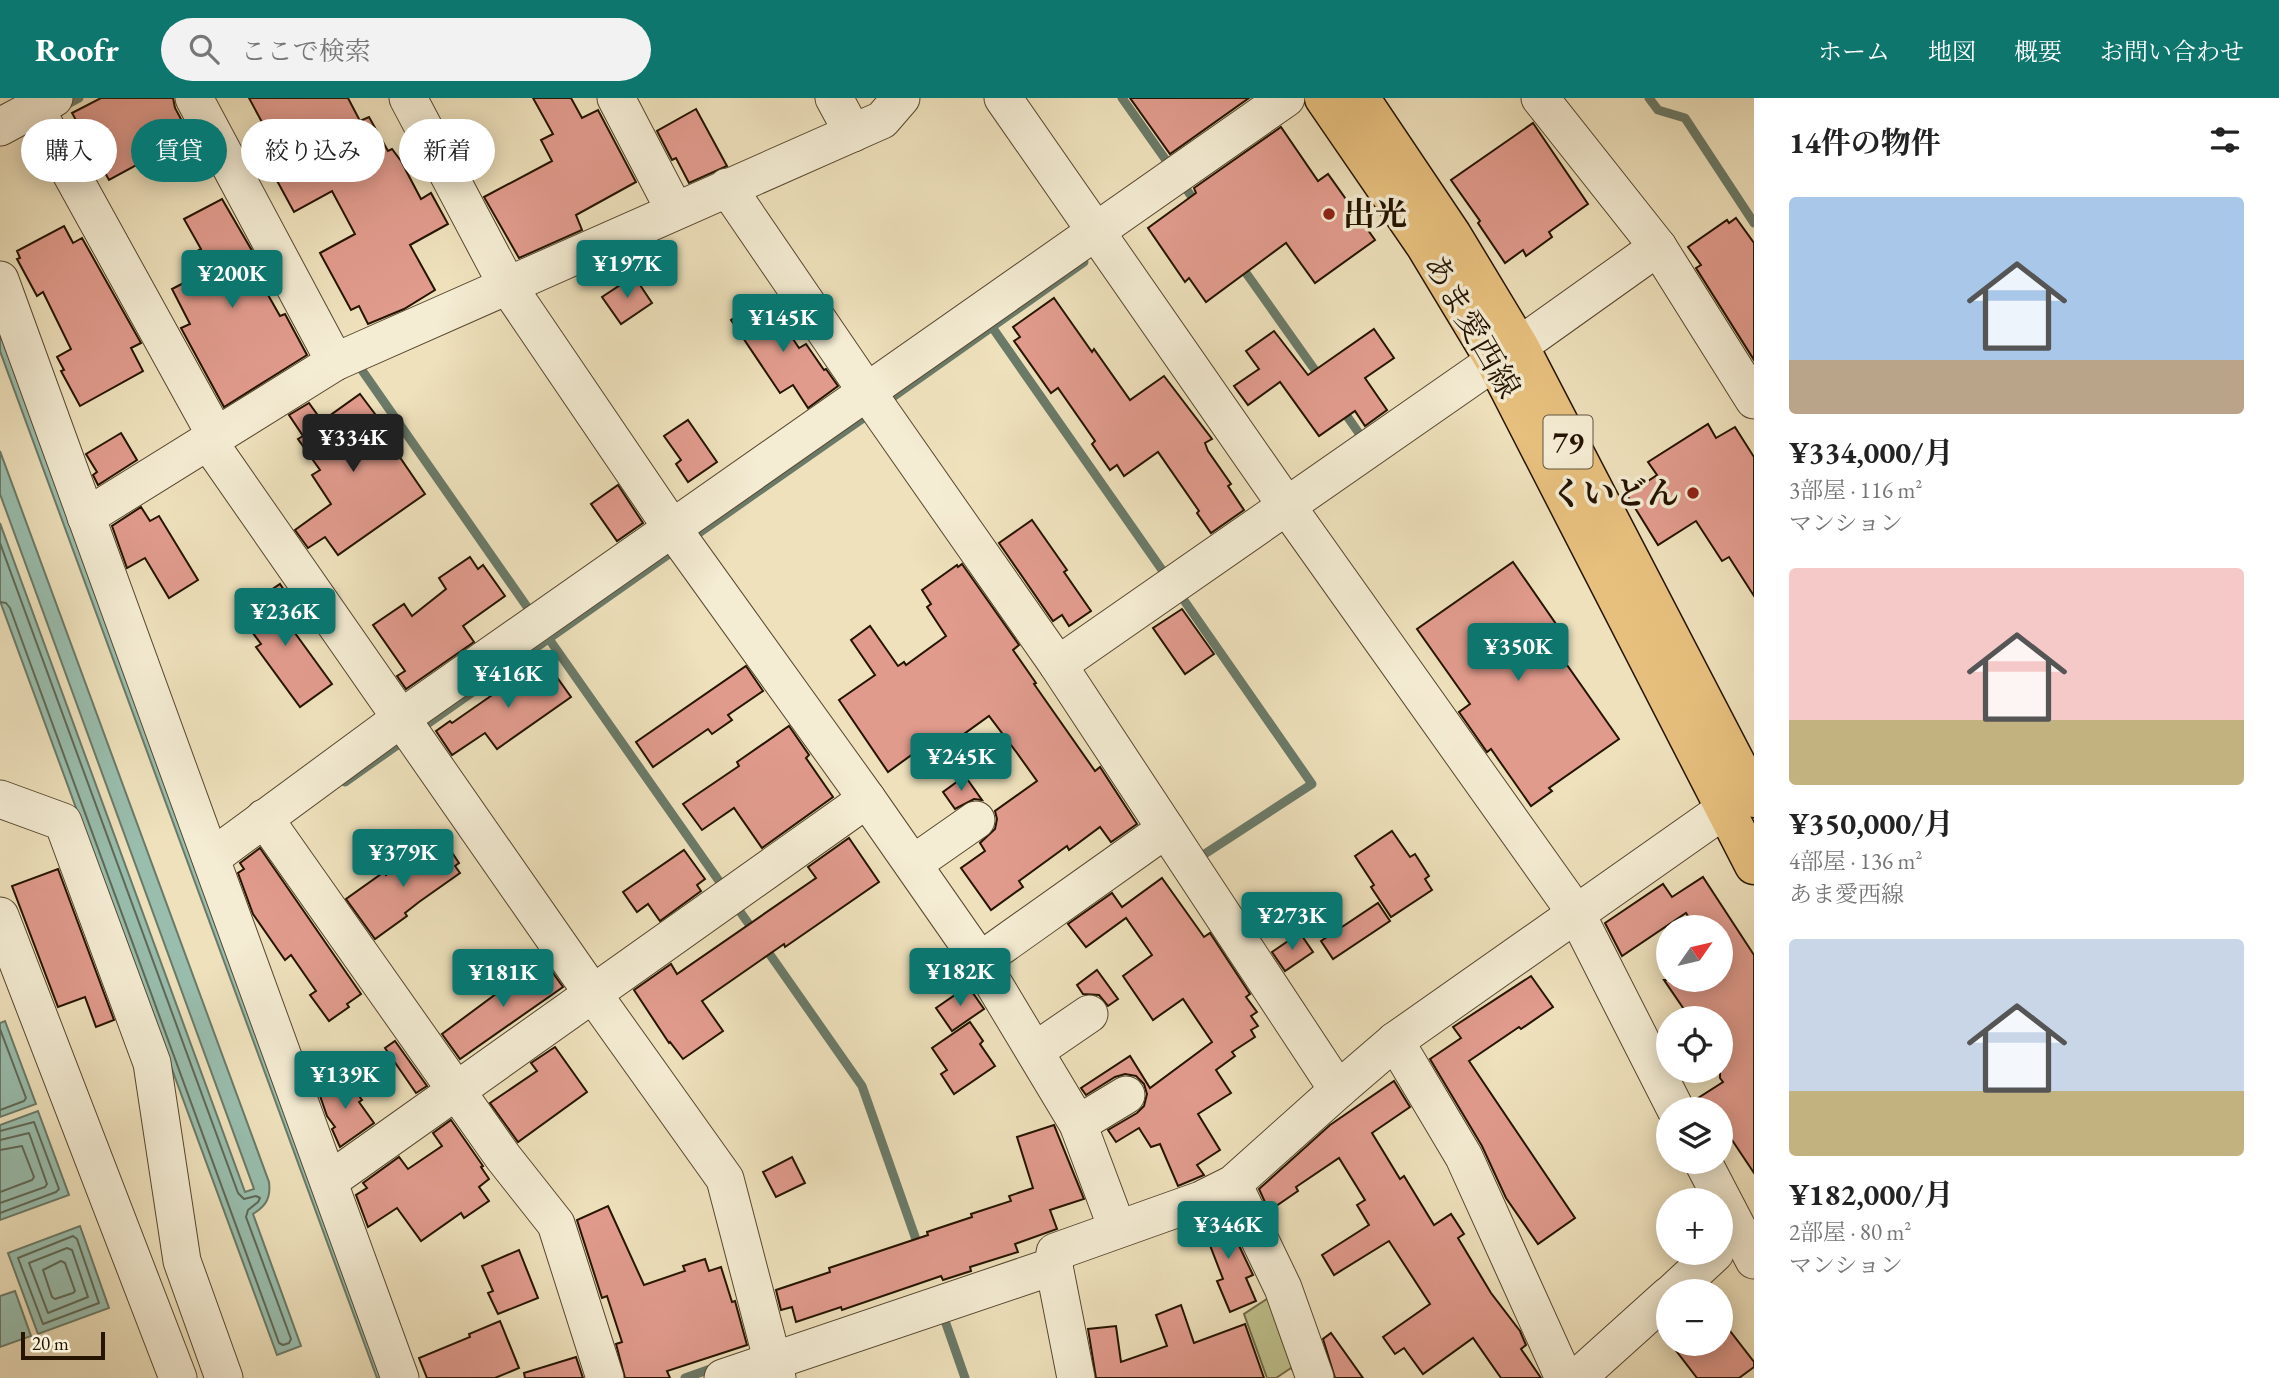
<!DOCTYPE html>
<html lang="ja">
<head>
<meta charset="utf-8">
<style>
	body { margin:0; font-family:"EB Garamond","Noto Serif JP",serif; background:#f2f2f2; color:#222; height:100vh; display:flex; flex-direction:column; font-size:26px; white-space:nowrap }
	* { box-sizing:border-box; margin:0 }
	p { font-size:23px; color:#767676 }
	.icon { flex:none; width:38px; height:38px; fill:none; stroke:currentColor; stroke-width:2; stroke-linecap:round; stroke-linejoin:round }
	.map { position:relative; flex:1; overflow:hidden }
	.side { display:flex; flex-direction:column; background:#fff; width:525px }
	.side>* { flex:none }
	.hud { position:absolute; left:21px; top:21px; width:665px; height:63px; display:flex; gap:14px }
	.needle { width:46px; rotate:56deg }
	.controls { position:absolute; left:1656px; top:817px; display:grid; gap:14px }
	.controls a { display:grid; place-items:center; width:77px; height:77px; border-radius:50%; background:#fff; box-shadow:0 4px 18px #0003; font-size:35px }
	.scale { position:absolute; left:21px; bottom:18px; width:84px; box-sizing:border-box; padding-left:7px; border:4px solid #251400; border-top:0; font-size:19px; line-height:24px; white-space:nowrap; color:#251400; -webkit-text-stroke:5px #f4ecd3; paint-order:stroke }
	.price { position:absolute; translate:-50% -60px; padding:0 16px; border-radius:7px; background:#0f766e; color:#fff; font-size:23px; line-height:46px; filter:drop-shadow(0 2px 4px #0008) }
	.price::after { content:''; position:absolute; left:50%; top:42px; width:21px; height:16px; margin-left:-10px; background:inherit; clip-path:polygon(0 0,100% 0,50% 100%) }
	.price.selected { background:#222; color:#fff }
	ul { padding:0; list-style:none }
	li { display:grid; align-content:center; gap:14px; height:371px; padding:0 35px }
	li span { display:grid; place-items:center; height:217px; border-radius:7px; color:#555 }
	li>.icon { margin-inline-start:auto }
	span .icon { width:126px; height:126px; fill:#fffc; stroke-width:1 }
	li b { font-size:30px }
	h2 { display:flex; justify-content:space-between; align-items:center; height:84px; padding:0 35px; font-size:30px }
	.tag { padding:0 24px; border-radius:32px; background:#fff; box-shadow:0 4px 18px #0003; font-size:24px; line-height:63px }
	.tag.selected { background:#0f766e; color:#fff }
	header { display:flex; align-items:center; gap:42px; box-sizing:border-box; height:98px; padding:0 35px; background:#0f766e; color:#fff }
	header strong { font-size:33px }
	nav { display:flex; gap:38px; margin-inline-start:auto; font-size:24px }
	.search { width:490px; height:63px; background:#f2f2f2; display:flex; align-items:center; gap:18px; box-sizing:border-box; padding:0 24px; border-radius:38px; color:#767676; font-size:26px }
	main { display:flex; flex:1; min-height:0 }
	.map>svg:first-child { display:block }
</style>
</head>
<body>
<header>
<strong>Roofr</strong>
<div class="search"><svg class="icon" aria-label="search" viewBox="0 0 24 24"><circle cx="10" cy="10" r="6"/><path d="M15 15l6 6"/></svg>ここで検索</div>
<nav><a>ホーム</a><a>地図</a><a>概要</a><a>お問い合わせ</a></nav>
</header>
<main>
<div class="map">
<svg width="1754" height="1280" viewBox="0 0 1754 1280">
	<rect width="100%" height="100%" fill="#eee1bc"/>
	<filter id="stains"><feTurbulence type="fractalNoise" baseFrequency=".00286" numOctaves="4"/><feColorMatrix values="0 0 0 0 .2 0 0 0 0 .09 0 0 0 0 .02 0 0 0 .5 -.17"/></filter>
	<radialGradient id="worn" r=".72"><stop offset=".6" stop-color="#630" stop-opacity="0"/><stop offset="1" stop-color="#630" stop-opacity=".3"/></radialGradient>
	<polygon fill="#bec18d" stroke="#726a46" stroke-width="2" points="1279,1193 1296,1277 1291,1270 1276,1280 1267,1280 1244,1216"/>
	<g fill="#99beae" stroke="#6b7a68" stroke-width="2">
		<polygon points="0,214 391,1280 377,1280 0,253"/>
		<path d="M 0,353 L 269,1084 C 271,1100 266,1108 253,1116 L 301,1248 L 277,1257 L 0,503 L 0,425 L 245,1094 L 254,1091 L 0,396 Z"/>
		<polygon points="5,923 36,1006 0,1019 0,925"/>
		<polygon points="38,1013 69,1097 0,1122 0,1027"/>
		<polygon points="80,1128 109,1210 38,1236 8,1155"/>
		<polygon points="15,1193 31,1238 0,1249 0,1198"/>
	</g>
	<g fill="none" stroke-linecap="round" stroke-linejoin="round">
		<g stroke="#5f6957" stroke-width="2">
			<polyline points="0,445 238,1095 244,1101 256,1098 260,1100 258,1104 248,1112 246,1119 291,1241 289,1245 283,1247 279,1245 10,510 6,505 0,504"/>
			<polyline points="0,931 26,1000 24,1003 0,1012"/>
			<polyline points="0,1033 34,1024 59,1091 56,1094 0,1115"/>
			<polyline points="0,1042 29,1035 47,1086 45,1089 0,1105"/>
			<polyline points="0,1052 22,1048 34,1079 32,1082 0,1094"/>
			<polygon points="73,1138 77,1141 99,1205 43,1226 18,1160"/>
			<polygon points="67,1150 72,1152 88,1199 48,1215 29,1165"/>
			<polygon points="61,1163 65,1165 75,1193 73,1195 55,1201 52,1199 43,1172"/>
		</g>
		<g stroke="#6b7a68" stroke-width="9">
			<polyline points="1122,0 1168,65"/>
			<polyline points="1649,0 1658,12 1685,20 1754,125"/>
			<polyline points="62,9 79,0"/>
			<polyline points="1187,92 1198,108"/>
			<polyline points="1239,165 1322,282"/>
			<polyline points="992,229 1167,479"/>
			<polyline points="359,268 530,513"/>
			<polyline points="887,303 1084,164"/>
			<polyline points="1342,311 1363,341"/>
			<polyline points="693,439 869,316"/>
			<polyline points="1181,498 1312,686 1200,759"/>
			<polyline points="549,541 724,790"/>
			<polyline points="420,631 676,451"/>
			<polyline points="345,684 403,643"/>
			<polyline points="736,808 756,836"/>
			<polyline points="764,848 862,988 919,1150"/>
			<polyline points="943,1217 965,1280"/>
			<polyline points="685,1280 716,1269"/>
		</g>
	</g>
	<g fill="#e19b8d" stroke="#251400" stroke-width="2">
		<polygon points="101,0 173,0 175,10 190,38 109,82 72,15"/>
		<polygon points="249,0 348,0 360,23 369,19 388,53 392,51 401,63 421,101 431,95 448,126 410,147 435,192 404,211 368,226 359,208 351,212 320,155 355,136 332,93 294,114 250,33 263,26"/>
		<polygon points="533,0 571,0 582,20 598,12 636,84 576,117 582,132 519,160 484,99 552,63 541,42 553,36"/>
		<polygon points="1130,0 1249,0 1170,56"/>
		<polygon points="696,11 727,68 689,85 676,60 672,62 657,33"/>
		<polygon points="1533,25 1588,106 1549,134 1552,139 1526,158 1523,152 1505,165 1478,125 1480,123 1451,82"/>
		<polygon points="1281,29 1318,83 1328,76 1375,142 1315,185 1286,145 1206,204 1189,180 1185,184 1148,130 1196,95 1194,90"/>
		<polygon points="222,101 258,163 251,167 280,218 285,216 307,257 224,309 181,230 190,226 172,191 201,176 190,157 201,151 184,121"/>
		<polygon points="1736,120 1754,145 1754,262 1696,170 1701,167 1688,149 1727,122 1729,125"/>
		<polygon points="64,128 73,145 82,140 141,245 131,250 143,273 80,308 61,273 64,272 57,259 71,251 43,194 37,198 17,161 20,160 17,153"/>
		<polygon points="634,178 652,205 621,226 602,199"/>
		<polygon points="765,199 799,250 806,246 824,272 826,271 838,288 808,310 793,287 780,295 731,222"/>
		<polygon points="1054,200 1092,254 1094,251 1130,302 1164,278 1212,341 1205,345 1208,353 1231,386 1228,388 1244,412 1211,435 1197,415 1199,413 1158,354 1124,378 1117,367 1110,372 1092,346 1095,343 1058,290 1051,295 1014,243 1020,239 1013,229"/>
		<polygon points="1374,231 1394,260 1365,280 1387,312 1365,328 1355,313 1319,338 1280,284 1248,307 1234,288 1259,271 1246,253 1274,233 1308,277"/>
		<polygon points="360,296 402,352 397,355 425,396 338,457 325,439 308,450 295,432 331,406 312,377 320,372 298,341 303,338 289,317 309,305 322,323"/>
		<polygon points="688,322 717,364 688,384 676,366 681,362 664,338"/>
		<polygon points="1708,326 1716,340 1735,329 1754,359 1754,498 1729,459 1722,463 1696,423 1658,447 1627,397 1657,377 1648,364"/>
		<polygon points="121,335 137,362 98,387 93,377 97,374 86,356"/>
		<polygon points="618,387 643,425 617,443 591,406"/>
		<polygon points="141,409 150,423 159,418 198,482 169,500 145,460 127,470 112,428"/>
		<polygon points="1032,422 1067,472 1064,474 1091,513 1069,528 1062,517 1053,523 999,445"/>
		<polygon points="470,459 478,471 483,467 505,498 463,528 474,544 406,591 397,578 405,573 373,527 404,506 412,518 446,491 439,480"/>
		<polygon points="1513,464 1565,539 1553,547 1619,641 1549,690 1552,693 1531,708 1491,651 1487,654 1459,614 1470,606 1417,531"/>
		<polygon points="962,466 1019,547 1013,552 1036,585 1034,586 1095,673 1100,669 1137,726 1111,744 1100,729 1069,752 1067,748 1019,783 1023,789 991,812 961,770 985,753 980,745 995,731 997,721 995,713 1037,683 1017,655 989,618 943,651 935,640 888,674 839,602 875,577 851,542 870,528 898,568 904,564 906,567 946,538 927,509 931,506 922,492 957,467 958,469"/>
		<polygon points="280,486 292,504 279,513 332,586 300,609 256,549 261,546 247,527 252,524 243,511"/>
		<polygon points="1182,511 1214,556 1185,576 1153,530"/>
		<polygon points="544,561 571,599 497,651 485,635 452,657 436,633 450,623 452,625"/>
		<polygon points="746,568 763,593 728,617 732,622 712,636 708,631 653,669 636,644"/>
		<polygon points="789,628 809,657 806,660 833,699 762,750 734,710 702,732 683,706 739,668 737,664"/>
		<polygon points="965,678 982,702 974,701 955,711 943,694"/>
		<polygon points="1392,733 1410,759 1415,756 1429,778 1425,781 1432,792 1391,819 1371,789 1374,787 1355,758"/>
		<polygon points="849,740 879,784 785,849 784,846 702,903 723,933 683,961 670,944 669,945 634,892 671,866 677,876 816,780 808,769"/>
		<polygon points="435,746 439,752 447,747 459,765 455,768 460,775 419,804 405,815 407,818 375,841 346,801 384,774 386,777 404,764 405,766"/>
		<polygon points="260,750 361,896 347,906 349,909 329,923 310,897 316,893 291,857 285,862 253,816 238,775 244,771 240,765"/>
		<polygon points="684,752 705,781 697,787 701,793 660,823 648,806 637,814 623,794"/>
		<polygon points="58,771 114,922 96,929 85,899 58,909 12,788"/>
		<polygon points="1703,779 1754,857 1754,1075 1720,1024 1720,1012 1697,1012 1695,1002 1723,984 1720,980 1720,920 1690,920 1664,882 1720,882 1720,830 1695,830 1686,815 1622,858 1605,825 1663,786 1672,799"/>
		<polygon points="1162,780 1204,839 1210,835 1250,896 1246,899 1257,914 1251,918 1258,928 1251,932 1255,939 1232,954 1235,958 1216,972 1231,995 1198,1016 1220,1052 1197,1067 1204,1077 1178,1088 1160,1046 1151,1049 1139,1030 1116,1044 1108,1032 1137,1015 1144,1008 1147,996 1144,986 1136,978 1125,976 1115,979 1086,997 1081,990 1130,958 1150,990 1212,944 1183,901 1153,922 1123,878 1152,857 1126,820 1086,849 1068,826 1112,795 1122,809"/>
		<polygon points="1378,805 1390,823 1333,861 1321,843"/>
		<polygon points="1300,835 1313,854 1285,873 1272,854"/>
		<polygon points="543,861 563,889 460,961 442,936"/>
		<polygon points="1097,872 1118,901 1108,908 1099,897 1083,896 1077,887"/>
		<polygon points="1531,878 1553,909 1521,931 1519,929 1469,963 1575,1120 1538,1146 1506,1100 1482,1048 1430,961 1461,940 1453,929"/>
		<polygon points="968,888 984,911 952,933 936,910"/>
		<polygon points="970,924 983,943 980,946 995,968 954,996 941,976 947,972 932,950"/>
		<polygon points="395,943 427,988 416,995 385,950"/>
		<polygon points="555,949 587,994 518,1044 490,1005 537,973 531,965"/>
		<polygon points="344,977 362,1002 359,1004 374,1025 340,1049 332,1031 335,1029 327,1018 319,995"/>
		<polygon points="1394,983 1410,1009 1372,1035 1400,1081 1404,1078 1434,1127 1451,1116 1464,1136 1458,1140 1491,1195 1520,1233 1526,1247 1521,1251 1541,1280 1501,1280 1473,1240 1423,1276 1404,1250 1395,1256 1383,1239 1430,1206 1389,1143 1334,1177 1322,1157 1369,1127 1357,1107 1365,1102 1339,1060 1296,1089 1298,1093 1269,1113 1259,1091 1330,1027"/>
		<polygon points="451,1022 483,1068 481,1069 489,1081 479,1089 489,1103 464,1120 461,1115 421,1143 397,1110 368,1129 356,1097 367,1090 363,1085 399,1059 408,1071 442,1048 433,1035"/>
		<polygon points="1054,1027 1084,1101 1050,1112 1057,1131 1015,1146 1018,1154 970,1169 971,1173 943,1182 941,1178 842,1212 841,1209 796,1224 792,1209 781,1212 776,1192 830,1174 829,1170 928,1137 927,1134 972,1119 971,1116 1011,1103 1009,1098 1033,1090 1017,1039"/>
		<polygon points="792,1059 805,1085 776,1099 763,1074"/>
		<polygon points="608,1108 644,1187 685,1173 683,1168 705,1161 709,1173 721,1169 732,1204 735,1203 747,1247 667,1273 670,1280 625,1280 616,1246 622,1244 607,1198 602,1200 577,1122"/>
		<polygon points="1223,1114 1253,1177 1246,1180 1256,1203 1230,1214 1217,1183 1223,1181 1206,1137 1199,1140 1194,1127"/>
		<polygon points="519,1152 538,1200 498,1216 488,1195 493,1193 482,1168"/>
		<polygon points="1181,1207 1194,1245 1245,1226 1264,1280 1096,1280 1088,1231 1116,1228 1121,1264 1167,1248 1156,1217"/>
		<polygon points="1720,1220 1754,1264 1754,1269 1739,1280 1697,1280 1671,1246 1720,1246"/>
		<polygon points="500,1223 519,1270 495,1280 427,1280 419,1260 470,1239 469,1236"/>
		<polygon points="1331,1235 1363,1280 1335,1280 1323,1241"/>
		<polygon points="576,1259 583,1280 525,1280 524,1275"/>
	</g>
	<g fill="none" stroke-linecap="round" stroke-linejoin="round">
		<g stroke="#57472f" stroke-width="39">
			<g id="minor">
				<polyline points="194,0 335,264"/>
				<polyline points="408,0 507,187 672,430 867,701 980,863 1078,1026 1117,1130"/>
				<polyline points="616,0 675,113"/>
				<polyline points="834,0 853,35"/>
				<polyline points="1003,0 1286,407 1576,815 1676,1012"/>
				<polyline points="1540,0 1658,149 1754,302"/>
				<polyline points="35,10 216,338"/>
				<polyline points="0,29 54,0"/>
				<polyline points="727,89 867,294 1058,567 1338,992"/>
				<polyline points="0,182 400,1280"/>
				<polyline points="1519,248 1658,149"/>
				<polyline points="208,343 593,896 725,1081 777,1280"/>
				<polyline points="86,419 335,264 882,22 901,0"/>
				<polyline points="1058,567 1495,263"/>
				<polyline points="0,701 63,724 152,965 182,1163 224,1280"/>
				<polyline points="264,720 503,1059 556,1126 605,1280"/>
				<polyline points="211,760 400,621 1286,0"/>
				<polyline points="913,766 976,722"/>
				<polyline points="0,818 178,1280"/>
				<polyline points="980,863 1166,731"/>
				<polyline points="1395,943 1464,1059 1564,1280"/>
				<polyline points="1035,953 1089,916"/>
				<polyline points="1078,1026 1126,997"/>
				<polyline points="1703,1064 1754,1162"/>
				<polyline points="329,1083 867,701"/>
				<polyline points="1233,1086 1283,1190 1315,1280"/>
				<polyline points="1054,1168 1076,1280"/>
				<polyline points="1673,1194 1715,1155"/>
				<polyline points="723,1280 1054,1168 1055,1154 1201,1102 1233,1086 1338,992 1395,943 1725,711"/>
				<polyline points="1577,1280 1668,1198"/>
			</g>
		</g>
		<g stroke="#251400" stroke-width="41">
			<g id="major">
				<polyline points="1324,0 1425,147 1495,263 1754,767"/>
				<polyline points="1360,0 1452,137 1519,248 1754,700"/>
			</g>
		</g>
		<use href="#minor" stroke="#f4ecd3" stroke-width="37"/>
		<use href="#major" stroke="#e7c07e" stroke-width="38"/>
	</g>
	<g fill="#8f2418" stroke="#f4ecd3" stroke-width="2.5">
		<circle cx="1329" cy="116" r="7"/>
		<circle cx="1693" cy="395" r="7"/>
	</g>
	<g text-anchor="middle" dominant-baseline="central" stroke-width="7" stroke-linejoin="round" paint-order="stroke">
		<rect fill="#f4ecd3" stroke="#63553f" stroke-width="2" x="1543.5" y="317.5" width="49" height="53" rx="5"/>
		<g font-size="30" font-weight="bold" fill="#251400">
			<text x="1568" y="344">79</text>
		</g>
		<g font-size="32" font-weight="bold" fill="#251400" stroke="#f4ecd3" text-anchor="start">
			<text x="1343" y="116">出光</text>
			<text x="1679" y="395" text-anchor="end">くいどん</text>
		</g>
		<g font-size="32" fill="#251400" stroke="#f4ecd3">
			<text transform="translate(1472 228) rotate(60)">あま愛西線</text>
		</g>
	</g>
	<rect width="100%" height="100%" filter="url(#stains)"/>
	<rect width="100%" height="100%" fill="url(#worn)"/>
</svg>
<div class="controls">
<a><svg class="needle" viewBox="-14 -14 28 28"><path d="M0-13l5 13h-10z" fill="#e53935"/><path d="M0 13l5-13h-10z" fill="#767676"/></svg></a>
<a><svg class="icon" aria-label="locate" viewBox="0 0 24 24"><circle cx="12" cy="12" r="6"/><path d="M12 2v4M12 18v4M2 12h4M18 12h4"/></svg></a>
<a><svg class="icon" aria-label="layers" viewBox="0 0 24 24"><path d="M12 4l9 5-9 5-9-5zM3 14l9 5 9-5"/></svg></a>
<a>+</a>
<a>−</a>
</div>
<div class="scale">20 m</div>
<b class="price" style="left:627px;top:202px">¥197K</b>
<b class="price" style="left:232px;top:212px">¥200K</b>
<b class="price" style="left:783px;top:256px">¥145K</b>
<b class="price selected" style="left:353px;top:376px">¥334K</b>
<b class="price" style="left:285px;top:550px">¥236K</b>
<b class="price" style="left:1518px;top:585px">¥350K</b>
<b class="price" style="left:508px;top:612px">¥416K</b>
<b class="price" style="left:961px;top:695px">¥245K</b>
<b class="price" style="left:403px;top:791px">¥379K</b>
<b class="price" style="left:1292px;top:854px">¥273K</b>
<b class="price" style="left:960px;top:910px">¥182K</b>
<b class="price" style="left:503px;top:911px">¥181K</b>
<b class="price" style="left:345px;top:1013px">¥139K</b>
<b class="price" style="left:1228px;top:1163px">¥346K</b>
<div class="hud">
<a class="tag">購入</a>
<a class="tag selected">賃貸</a>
<a class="tag">絞り込み</a>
<a class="tag">新着</a>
</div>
</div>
<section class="side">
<h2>14件の物件<svg class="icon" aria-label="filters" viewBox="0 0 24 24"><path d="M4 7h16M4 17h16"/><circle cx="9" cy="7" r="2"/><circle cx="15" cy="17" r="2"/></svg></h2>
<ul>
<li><span style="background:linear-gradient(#a9c7e8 75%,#b9a48a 0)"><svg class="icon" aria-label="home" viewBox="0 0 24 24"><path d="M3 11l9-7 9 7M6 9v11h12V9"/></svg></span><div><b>¥334,000/月</b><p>3部屋 · 116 m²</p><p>マンション</p></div></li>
<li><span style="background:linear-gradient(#f6c9c9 70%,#c2b280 0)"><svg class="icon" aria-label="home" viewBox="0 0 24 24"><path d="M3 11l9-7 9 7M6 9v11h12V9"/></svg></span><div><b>¥350,000/月</b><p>4部屋 · 136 m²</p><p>あま愛西線</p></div></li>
<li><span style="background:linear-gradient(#c9d6e8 70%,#c2b280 0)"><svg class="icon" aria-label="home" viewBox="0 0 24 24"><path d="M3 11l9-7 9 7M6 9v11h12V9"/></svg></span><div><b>¥182,000/月</b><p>2部屋 · 80 m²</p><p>マンション</p></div></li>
</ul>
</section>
</main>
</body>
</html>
